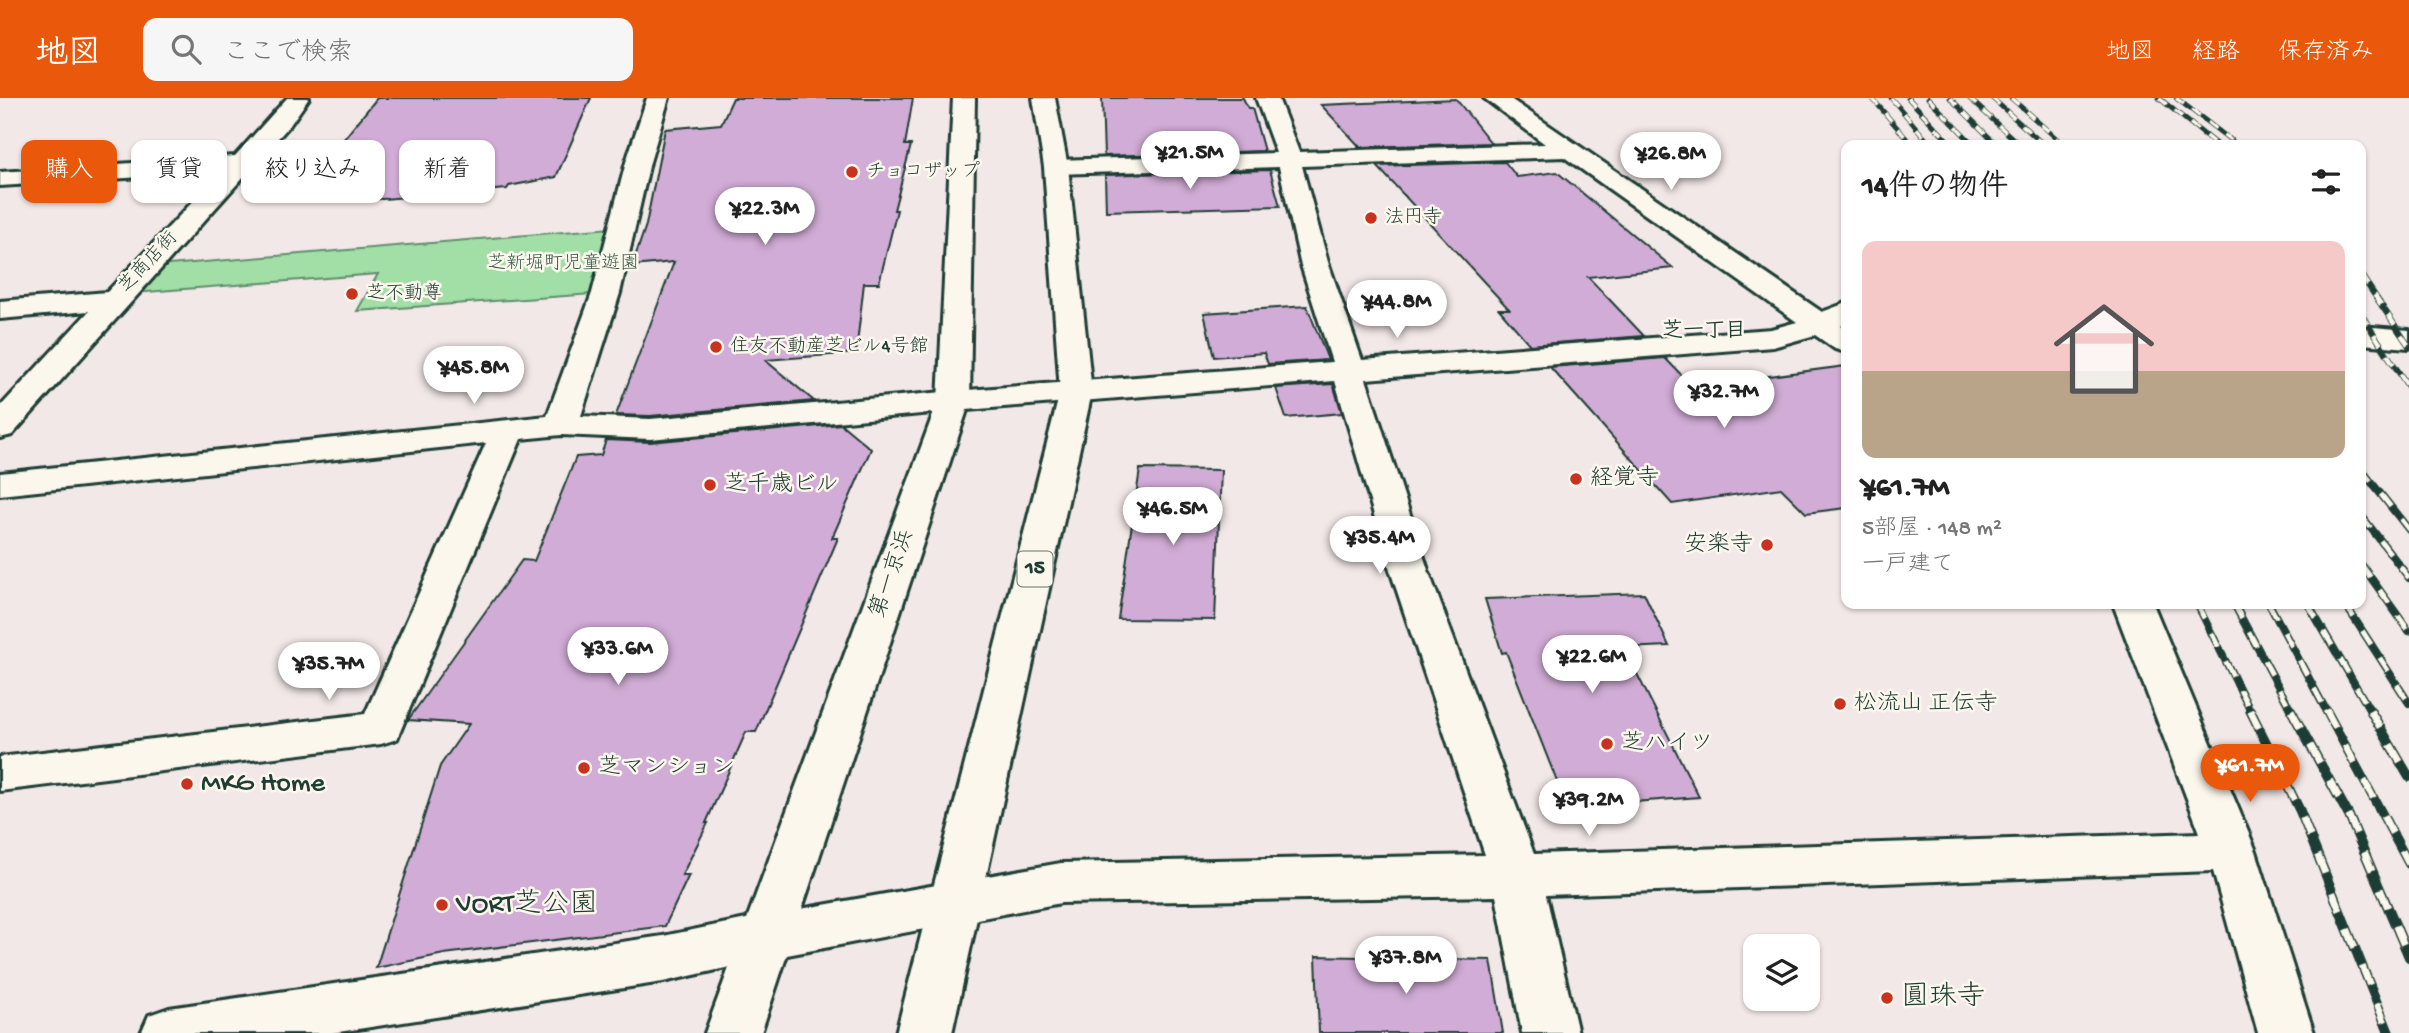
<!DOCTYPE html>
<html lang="ja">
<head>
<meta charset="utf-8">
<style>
	body { margin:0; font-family:"Gochi Hand","Klee One",sans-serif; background:#f6f6f6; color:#222; height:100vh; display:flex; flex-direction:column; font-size:26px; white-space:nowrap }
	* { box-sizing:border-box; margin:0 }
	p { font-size:23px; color:#767676 }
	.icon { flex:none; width:38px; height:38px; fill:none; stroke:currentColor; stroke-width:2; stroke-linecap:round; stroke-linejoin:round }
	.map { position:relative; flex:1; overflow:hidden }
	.side { position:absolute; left:1841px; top:42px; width:525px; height:469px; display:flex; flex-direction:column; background:#fff; border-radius:14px; box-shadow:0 2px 5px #0004 }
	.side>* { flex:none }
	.top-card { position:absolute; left:21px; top:42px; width:665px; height:63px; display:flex; gap:14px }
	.buttons { position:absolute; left:1743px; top:836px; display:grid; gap:14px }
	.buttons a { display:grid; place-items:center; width:77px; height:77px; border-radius:14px; background:#fff; box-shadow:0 2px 5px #0004; font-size:35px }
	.price { position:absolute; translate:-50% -60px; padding:0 16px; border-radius:24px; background:#fff; color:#222; font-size:23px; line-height:46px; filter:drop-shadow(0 2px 4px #0008) }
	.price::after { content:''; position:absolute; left:50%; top:42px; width:21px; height:16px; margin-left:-10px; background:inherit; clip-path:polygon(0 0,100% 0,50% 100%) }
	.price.on { background:#ea580c; color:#fff }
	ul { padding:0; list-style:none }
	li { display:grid; align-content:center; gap:14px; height:371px; padding:0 21px }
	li+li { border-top:2px solid #e0e0e0 }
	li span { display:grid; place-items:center; height:217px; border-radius:14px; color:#555 }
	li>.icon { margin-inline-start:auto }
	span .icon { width:126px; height:126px; fill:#fffc; stroke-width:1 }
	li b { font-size:30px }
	h2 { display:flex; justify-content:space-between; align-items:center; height:84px; padding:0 21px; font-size:30px }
	.tag { padding:0 24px; border-radius:14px; background:#fff; box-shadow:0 2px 5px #0004; font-size:24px; line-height:63px }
	.tag.on { background:#ea580c; color:#fff }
	header { display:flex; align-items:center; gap:42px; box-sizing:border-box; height:98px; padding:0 35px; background:#ea580c; color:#fff }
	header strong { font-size:33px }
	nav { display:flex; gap:38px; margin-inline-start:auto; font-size:24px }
	.search { width:490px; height:63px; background:#f6f6f6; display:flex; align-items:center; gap:18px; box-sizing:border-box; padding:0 24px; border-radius:14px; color:#767676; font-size:26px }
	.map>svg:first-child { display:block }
</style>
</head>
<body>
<header>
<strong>地図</strong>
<div class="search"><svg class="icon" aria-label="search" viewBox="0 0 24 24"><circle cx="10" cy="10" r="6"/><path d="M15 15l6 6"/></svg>ここで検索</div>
<nav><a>地図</a><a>経路</a><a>保存済み</a></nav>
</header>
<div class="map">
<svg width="2409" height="935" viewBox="0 0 2409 935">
	<rect width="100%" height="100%" fill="#f3e8e8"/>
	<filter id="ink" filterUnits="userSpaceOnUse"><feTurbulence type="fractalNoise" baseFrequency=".0143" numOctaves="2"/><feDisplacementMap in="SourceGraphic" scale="14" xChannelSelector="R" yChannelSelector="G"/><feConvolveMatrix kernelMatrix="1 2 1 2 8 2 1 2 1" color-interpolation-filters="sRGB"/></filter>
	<g filter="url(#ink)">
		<polygon fill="#a1dfa6" stroke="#608e6d" stroke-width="2" points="623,129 606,195 357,213 378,176 120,196 145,169"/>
		<g fill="#d1acd6" stroke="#1f3d34" stroke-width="2">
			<polygon points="377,0 591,0 556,79 509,88 507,91 383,101 297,99"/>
			<polygon points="733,0 913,0 905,47 911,47 894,112 897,112 879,185 864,185 856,255 765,262 814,303 650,318 616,317 674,164 632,168 646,127 665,31 721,26"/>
			<polygon points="1102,0 1243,0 1248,10 1252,10 1264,53 1104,58"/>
			<polygon points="1456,1 1491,45 1360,49 1321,7"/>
			<polygon points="1505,64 1517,79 1557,74 1673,170 1588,179 1644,238 1530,247 1499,211 1509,211 1377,68"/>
			<polygon points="1270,72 1280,108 1106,113 1105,77"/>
			<polygon points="1307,208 1328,262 1268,266 1264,255 1214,259 1204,215"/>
			<polygon points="1665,260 1692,288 1846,268 1846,410 1806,415 1781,390 1672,406 1550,269"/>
			<polygon points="1333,286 1342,315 1286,320 1276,290"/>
			<polygon points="841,326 871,351 832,440 838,440 756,634 746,634 706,725 708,725 682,777 689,777 665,828 444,856 376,870 440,668 469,626 408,622 522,462 534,463 576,359 601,357 606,342 650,344"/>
			<polygon points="1140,371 1221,372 1215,522 1118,521"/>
			<polygon points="1644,495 1669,548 1624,550 1699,699 1567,709 1506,554 1502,555 1485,501"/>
			<polygon points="1316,858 1491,862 1503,935 1319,935"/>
		</g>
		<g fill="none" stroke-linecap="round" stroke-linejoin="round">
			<g stroke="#1f3d34" stroke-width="6">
				<g id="minor">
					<polygon points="287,0 309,0 290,27 12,337 0,340 0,309 89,213 0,221 0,203 107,194 221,74 0,88 0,74 235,58"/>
					<path d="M 647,0 L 669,0 L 650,64 L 620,195 L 581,318 L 650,321 L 954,293 L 1332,264 L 1300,164 L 1279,69 L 1056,76 L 1048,74 L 1044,69 L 1048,64 L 1056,62 L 1276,55 L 1256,0 L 1278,0 L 1299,54 L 1545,46 L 1484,0 L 1509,0 L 1822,214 L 1846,205 L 1846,225 L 1841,228 L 1846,231 L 1846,254 L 1835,251 L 1815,237 L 1773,249 L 1366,281 L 1428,472 L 1534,756 L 2200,735 L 2113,506 L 2153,506 L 2256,753 L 2314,935 L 2258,935 L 2213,773 L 1546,797 L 1578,935 L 1522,935 L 1496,798 L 1061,805 L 766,861 L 663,884 L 332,935 L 141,935 L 149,917 L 169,910 L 663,838 L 766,817 L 1061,765 L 1485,757 L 1390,472 L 1335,283 L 954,313 L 650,341 L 561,337 L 521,341 L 397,641 L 381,646 L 0,693 L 0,659 L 365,616 L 486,345 L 0,397 L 0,375 L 547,318 L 592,195 L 626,64 ZM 1564,59 L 1797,224 L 1771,231 L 1362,262 L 1328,164 L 1302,68 Z"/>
					<polygon points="2361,228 2409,232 2409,250 2361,246"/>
				</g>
			</g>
			<g stroke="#1f3d34" stroke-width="6">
				<g id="highway">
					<polygon points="953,0 975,0 970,303 761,935 705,935 938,303"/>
					<polygon points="1033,0 1055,0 1068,69 1092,294 952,935 896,935 1060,294 1044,69"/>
				</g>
			</g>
			<use href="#minor" fill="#fbf7ec" fill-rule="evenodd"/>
			<use href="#highway" fill="#fbf7ec" fill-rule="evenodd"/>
			<g stroke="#1f3d34" stroke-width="5">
				<g id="rail-far3">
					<polyline points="1872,0 1912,47"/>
					<polyline points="1891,0 1931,47"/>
					<polyline points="1908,0 1952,47"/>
					<polyline points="1928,0 1974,47"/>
					<polyline points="1950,0 1997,47"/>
					<polyline points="1969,0 2020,47"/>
					<polyline points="1992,0 2044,47"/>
					<polyline points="2011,0 2064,47"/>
					<polyline points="2159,0 2217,47"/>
					<polyline points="2176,0 2237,47"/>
				</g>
			</g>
			<g stroke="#1f3d34" stroke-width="6">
				<g id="rail-far2">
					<polyline points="2361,177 2409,248"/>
					<polyline points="2361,216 2409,290"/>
				</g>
			</g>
			<g stroke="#1f3d34" stroke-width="8">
				<g id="rail-far1">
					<polyline points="2361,371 2409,432"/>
					<polyline points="2361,417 2409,480"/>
					<polyline points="2361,466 2409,533"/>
					<polyline points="2197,506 2251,614"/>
					<polyline points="2234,506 2292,614"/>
					<polyline points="2269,506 2327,614"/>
					<polyline points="2308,506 2371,614"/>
					<polyline points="2345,506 2409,605"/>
				</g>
			</g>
			<g stroke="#1f3d34" stroke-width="10">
				<g id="rail">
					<polyline points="2250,612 2300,713 2389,935"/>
					<polyline points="2291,612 2349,718 2409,859"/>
					<polyline points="2326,612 2409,766"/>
					<polyline points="2370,612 2409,679"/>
				</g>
			</g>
			<use href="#rail-far3" stroke="#fbf7ec" stroke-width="3.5" stroke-dasharray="10" stroke-linecap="butt"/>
			<use href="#rail-far2" stroke="#fbf7ec" stroke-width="4.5" stroke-dasharray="12" stroke-linecap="butt"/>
			<use href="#rail-far1" stroke="#fbf7ec" stroke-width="5" stroke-dasharray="16" stroke-linecap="butt"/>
			<use href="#rail" stroke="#fbf7ec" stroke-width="7" stroke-dasharray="20" stroke-linecap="butt"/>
		</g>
	</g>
	<g fill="#c8321e" stroke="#fbf7ec" stroke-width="2.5">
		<circle cx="852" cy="74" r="7"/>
		<circle cx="1371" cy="120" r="7"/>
		<circle cx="352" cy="196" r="7"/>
		<circle cx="716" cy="249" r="7"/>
		<circle cx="1576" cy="381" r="7"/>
		<circle cx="710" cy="387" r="7"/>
		<circle cx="1767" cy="447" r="7"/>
		<circle cx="1840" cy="606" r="7"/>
		<circle cx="1607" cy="646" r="7"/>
		<circle cx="584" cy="670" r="7"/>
		<circle cx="187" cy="686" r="7"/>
		<circle cx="442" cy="807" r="7"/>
		<circle cx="1887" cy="900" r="7"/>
	</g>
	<g text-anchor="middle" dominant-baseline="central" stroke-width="5" stroke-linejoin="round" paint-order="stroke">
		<g font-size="19" fill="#1f3d34" stroke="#fbf7ec" text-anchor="start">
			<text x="866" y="74">チョコザップ</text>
			<text x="1385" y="120">法円寺</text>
			<text x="366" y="196">芝不動尊</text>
			<text x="730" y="249">住友不動産芝ビル4号館</text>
		</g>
		<g font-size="19" fill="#1f3d34" stroke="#fbf7ec">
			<text transform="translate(149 165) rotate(-47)">芝商店街</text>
		</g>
		<g font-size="19" fill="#395d4b" stroke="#fbf7ec">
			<text x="563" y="166">芝新堀町児童遊園</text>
		</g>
		<g font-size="21" font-weight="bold" fill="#1f3d34" stroke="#fbf7ec">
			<text x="1704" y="234">芝一丁目</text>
		</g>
		<rect fill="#fbf7ec" stroke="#61756b" stroke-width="2" x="1017.5" y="453.5" width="35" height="35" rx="5"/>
		<g font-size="21" font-weight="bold" fill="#1f3d34">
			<text x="1035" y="471">15</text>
		</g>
		<g font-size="23" fill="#1f3d34" stroke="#fbf7ec" text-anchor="start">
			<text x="1590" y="381">経覚寺</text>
			<text x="724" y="387">芝千歳ビル</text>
			<text x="1753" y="447" text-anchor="end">安楽寺</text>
			<text x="1854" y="606">松流山 正伝寺</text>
			<text x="1621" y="646">芝ハイツ</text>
			<text x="598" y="670">芝マンション</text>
		</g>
		<g font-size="23" fill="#1f3d34" stroke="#fbf7ec">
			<text transform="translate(893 476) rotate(-71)">第一京浜</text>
		</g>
		<g font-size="28" fill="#1f3d34" stroke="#fbf7ec" text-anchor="start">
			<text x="201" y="686">MKG Home</text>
			<text x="456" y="807">VORT芝公園</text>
			<text x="1901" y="900">圓珠寺</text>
		</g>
	</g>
</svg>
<div class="buttons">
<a><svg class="icon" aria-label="layers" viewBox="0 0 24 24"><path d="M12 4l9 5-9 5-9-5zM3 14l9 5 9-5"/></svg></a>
</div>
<b class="price" style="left:1190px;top:93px">¥21.5M</b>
<b class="price" style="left:1671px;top:94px">¥26.8M</b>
<b class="price" style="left:765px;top:149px">¥22.3M</b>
<b class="price" style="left:1397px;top:242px">¥44.8M</b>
<b class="price" style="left:474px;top:308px">¥45.8M</b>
<b class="price" style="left:1724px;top:332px">¥32.7M</b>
<b class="price" style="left:1173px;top:449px">¥46.5M</b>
<b class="price" style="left:1380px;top:478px">¥35.4M</b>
<b class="price" style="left:618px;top:589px">¥33.6M</b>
<b class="price" style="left:1592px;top:597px">¥22.6M</b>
<b class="price" style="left:329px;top:604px">¥35.7M</b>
<b class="price on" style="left:2250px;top:706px">¥61.7M</b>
<b class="price" style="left:1589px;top:740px">¥39.2M</b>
<b class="price" style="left:1406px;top:898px">¥37.8M</b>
<div class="top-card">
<a class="tag on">購入</a>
<a class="tag">賃貸</a>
<a class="tag">絞り込み</a>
<a class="tag">新着</a>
</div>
<section class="side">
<h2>14件の物件<svg class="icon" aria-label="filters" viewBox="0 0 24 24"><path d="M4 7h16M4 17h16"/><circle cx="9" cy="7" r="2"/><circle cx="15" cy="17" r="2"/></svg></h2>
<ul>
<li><span style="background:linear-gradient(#f6c9c9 60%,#b9a48a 0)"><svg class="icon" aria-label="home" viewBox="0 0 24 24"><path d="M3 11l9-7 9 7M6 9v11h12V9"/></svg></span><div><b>¥61.7M</b><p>5部屋 · 148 m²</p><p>一戸建て</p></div></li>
</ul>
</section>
</div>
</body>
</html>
